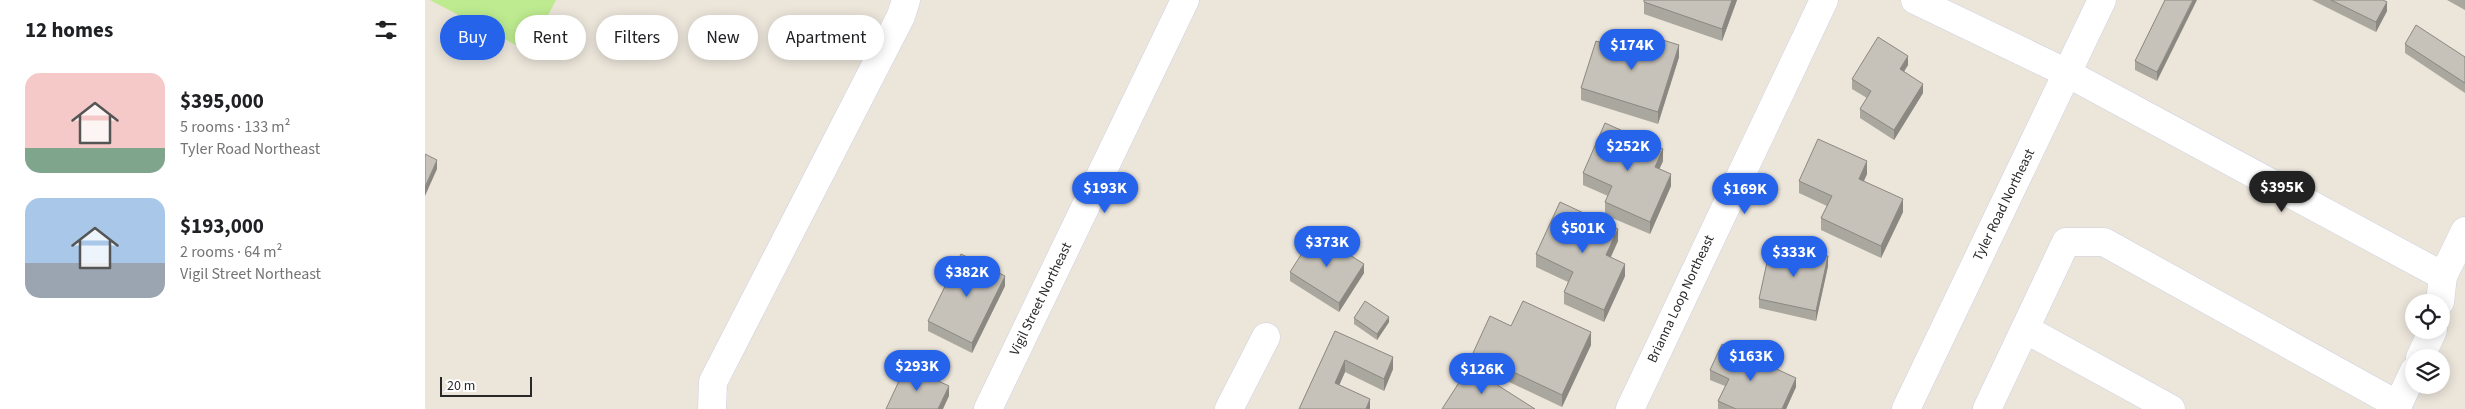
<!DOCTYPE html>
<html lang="en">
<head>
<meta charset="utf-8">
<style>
	body { margin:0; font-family:"Source Sans 3",sans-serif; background:#f6f6f6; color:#202124; height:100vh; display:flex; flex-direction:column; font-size:19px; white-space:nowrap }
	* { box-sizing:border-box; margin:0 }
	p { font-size:16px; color:#757577 }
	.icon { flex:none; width:28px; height:28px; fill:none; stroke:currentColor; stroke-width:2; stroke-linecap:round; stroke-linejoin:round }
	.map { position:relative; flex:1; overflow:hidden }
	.sheet { display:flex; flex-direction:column; background:#fff; width:425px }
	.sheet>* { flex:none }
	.guide { position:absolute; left:15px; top:15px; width:475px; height:45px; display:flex; gap:10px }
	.tools { position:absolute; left:1980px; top:294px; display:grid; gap:10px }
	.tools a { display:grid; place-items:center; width:45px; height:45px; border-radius:50%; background:#fff; box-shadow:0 2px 12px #0003; font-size:25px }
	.scale { position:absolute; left:15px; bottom:12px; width:92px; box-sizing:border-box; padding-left:5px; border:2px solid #282828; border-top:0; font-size:14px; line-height:18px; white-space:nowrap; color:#282828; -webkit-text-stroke:4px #fff; paint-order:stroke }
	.price { position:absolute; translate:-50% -42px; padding:0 11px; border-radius:18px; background:#2563eb; color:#fff; font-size:16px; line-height:32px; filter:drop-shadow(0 1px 2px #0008) }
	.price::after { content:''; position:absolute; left:50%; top:30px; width:15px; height:11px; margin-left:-8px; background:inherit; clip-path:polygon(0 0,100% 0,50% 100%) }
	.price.on { background:#222; color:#fff }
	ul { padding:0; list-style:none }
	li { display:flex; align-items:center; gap:15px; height:125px; padding:0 25px }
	li span { display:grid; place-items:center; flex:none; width:140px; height:100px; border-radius:15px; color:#555 }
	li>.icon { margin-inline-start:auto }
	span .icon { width:60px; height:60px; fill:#fffc; stroke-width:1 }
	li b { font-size:21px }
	h2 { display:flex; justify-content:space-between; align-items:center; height:60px; padding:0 25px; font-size:21px }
	.pill { padding:0 18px; border-radius:22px; background:#fff; box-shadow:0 2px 12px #0003; font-size:18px; line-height:45px }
	.pill.on { background:#2563eb; color:#fff }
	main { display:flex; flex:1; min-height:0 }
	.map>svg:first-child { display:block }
</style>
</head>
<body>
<main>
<section class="sheet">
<h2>12 homes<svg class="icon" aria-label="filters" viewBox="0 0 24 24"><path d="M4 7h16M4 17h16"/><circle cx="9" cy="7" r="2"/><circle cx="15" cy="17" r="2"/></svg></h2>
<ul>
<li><span style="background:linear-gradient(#f6c9c9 75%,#7fa58c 0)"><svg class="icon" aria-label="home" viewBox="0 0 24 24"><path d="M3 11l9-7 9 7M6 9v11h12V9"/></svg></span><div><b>$395,000</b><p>5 rooms · 133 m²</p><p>Tyler Road Northeast</p></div></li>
<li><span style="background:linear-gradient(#a9c7e8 65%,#9aa5b1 0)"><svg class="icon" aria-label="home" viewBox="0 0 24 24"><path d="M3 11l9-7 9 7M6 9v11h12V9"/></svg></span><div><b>$193,000</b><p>2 rooms · 64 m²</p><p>Vigil Street Northeast</p></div></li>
</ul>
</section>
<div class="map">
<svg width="2040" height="409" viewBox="0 0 2040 409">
	<rect width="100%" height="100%" fill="#ebe5da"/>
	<polygon fill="#beeb90" points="5,0 131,0 104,52"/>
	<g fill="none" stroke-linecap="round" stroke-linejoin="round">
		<g stroke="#cfd1e2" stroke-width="29">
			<g id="minor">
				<polyline points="1490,0 1642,73 2018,276 2040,231"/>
				<polyline points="2015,302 2018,276"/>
				<polyline points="1600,329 1746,409"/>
				<polyline points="1995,358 2008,330"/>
				<polyline points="287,409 288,382 476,16 481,0"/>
				<polyline points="563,409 760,0"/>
				<polyline points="804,409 841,337"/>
				<polyline points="1205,409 1399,0"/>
				<polyline points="1481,409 1677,0"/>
				<polyline points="1562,409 1641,242 1679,242 1973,405"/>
				<polyline points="1971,409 1989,371"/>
			</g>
		</g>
		<use href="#minor" stroke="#fff" stroke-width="28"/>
	</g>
	<g fill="#aaa79f">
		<polygon points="1219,0 1312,0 1297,41 1219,14"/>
		<polygon points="1740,0 1732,81 1710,70 1710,61"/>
		<polygon points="1887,0 1958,0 1962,11 1951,32"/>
		<polygon points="2022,0 2040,0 2040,10"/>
		<polygon points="1980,44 2040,57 2040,93 1980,53"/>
		<polygon points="1205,52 1254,57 1233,124 1156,100 1156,88"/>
		<polygon points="1483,65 1479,71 1498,93 1469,140 1435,118 1435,109 1442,98 1427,89 1427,79"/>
		<polygon points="1238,161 1234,169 1246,186 1225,234 1180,215 1180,202 1183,196 1158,185 1158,173"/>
		<polygon points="1442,174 1439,181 1478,212 1456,258 1396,230 1396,218 1402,206 1374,193 1374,181"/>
		<polygon points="1193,241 1186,257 1200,276 1179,322 1139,304 1139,292 1143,282 1111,267 1111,254"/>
		<polygon points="1403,266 1391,321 1334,308 1334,299"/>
		<polygon points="865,272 939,273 914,312 865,281"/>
		<polygon points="580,286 547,353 503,331 503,321"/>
		<polygon points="929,318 964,322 952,340 929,324"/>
		<polygon points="1086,326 1166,345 1137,407 1048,365 1048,353"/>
		<polygon points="910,331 968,369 959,391 920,372 914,385 945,409 874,409"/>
		<polygon points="1285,370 1371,387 1361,409 1293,409 1293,401 1300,386 1285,380"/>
	</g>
	<g fill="#8b8882">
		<polygon points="1307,0 1312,0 1297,41 1297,29"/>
		<polygon points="1768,0 1772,0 1732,81 1732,72"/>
		<polygon points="1962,2 1962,11 1951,32 1951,22"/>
		<polygon points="1254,45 1254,57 1233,124 1233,112"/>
		<polygon points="1483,56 1483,65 1475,78 1475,69"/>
		<polygon points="1498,84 1498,93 1469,140 1469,130"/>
		<polygon points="1238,149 1238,161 1230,179 1230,167"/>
		<polygon points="12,160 12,169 0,196 0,187"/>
		<polygon points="1442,161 1442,174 1434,191 1434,179"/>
		<polygon points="1246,174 1246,186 1225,234 1225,222"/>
		<polygon points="1478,199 1478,212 1456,258 1456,246"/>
		<polygon points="1193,229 1193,241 1181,267 1181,255"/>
		<polygon points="1403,256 1403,266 1391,321 1391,311"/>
		<polygon points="939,264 939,273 914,312 914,303"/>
		<polygon points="1200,264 1200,276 1179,322 1179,310"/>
		<polygon points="580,276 580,286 547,353 547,343"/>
		<polygon points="964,317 964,322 952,340 952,334"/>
		<polygon points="1166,332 1166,345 1137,407 1137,395"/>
		<polygon points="968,357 968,369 959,391 959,379"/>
		<polygon points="920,360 920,372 910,395 910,383"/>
		<polygon points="1371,378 1371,387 1361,409 1357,409"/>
		<polygon points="524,386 524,396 518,409 513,409"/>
		<polygon points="945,399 945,409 941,409"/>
	</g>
	<g fill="#c6c2b9" stroke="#8b8882">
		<polygon points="1219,0 1307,0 1297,29 1219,2"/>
		<polygon points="1740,0 1768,0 1732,72 1710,61"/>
		<polygon points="1906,0 1958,0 1962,2 1951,22"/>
		<polygon points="1991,25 2040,57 2040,83 1980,44"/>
		<polygon points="1212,32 1254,45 1233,112 1156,88 1171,41 1205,52"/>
		<polygon points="1453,37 1483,56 1475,69 1498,84 1469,130 1435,109 1446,91 1427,79"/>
		<polygon points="1180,123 1238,149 1230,167 1246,174 1225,222 1180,202 1187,186 1158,173"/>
		<polygon points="1393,139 1442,161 1434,179 1478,199 1456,246 1396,218 1407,196 1374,181"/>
		<polygon points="0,154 12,160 0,187"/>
		<polygon points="1135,202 1193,229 1181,255 1200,264 1179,310 1139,292 1148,272 1111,254"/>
		<polygon points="890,233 939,264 914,303 865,272"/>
		<polygon points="1346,244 1403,256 1391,311 1334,299"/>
		<polygon points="536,254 580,276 547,343 503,321"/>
		<polygon points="940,301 964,317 952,334 929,318"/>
		<polygon points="1098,301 1166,332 1137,395 1048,353 1065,316 1086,326"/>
		<polygon points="910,331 968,357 959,379 920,360 910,383 945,399 941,409 874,409"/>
		<polygon points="1297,344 1371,378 1357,409 1311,409 1293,401 1304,379 1285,370"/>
		<polygon points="481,366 524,386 513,409 461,409"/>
		<polygon points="1044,367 1110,409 1017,409"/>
	</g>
	<g text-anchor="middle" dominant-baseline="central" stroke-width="4" stroke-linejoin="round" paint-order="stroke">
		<g font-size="14" fill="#282828" stroke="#fff">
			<text transform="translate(1579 205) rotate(-64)">Tyler Road Northeast</text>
			<text transform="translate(616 299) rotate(-64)">Vigil Street Northeast</text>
			<text transform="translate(1256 299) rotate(-65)">Brianna Loop Northeast</text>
		</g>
	</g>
</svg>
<div class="tools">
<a><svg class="icon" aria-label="locate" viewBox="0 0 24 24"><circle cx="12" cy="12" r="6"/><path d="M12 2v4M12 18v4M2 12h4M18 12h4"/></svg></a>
<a><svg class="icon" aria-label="layers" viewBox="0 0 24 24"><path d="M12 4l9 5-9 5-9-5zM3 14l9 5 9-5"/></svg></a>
</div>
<div class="scale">20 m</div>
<b class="price" style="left:1207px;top:71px">$174K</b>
<b class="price" style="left:1203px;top:172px">$252K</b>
<b class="price on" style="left:1857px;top:213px">$395K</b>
<b class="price" style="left:680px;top:214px">$193K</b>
<b class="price" style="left:1320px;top:215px">$169K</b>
<b class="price" style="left:1158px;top:254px">$501K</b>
<b class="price" style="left:902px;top:268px">$373K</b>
<b class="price" style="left:1369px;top:278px">$333K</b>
<b class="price" style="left:542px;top:298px">$382K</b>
<b class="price" style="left:1326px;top:382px">$163K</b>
<b class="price" style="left:492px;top:392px">$293K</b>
<b class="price" style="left:1057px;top:395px">$126K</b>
<div class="guide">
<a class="pill on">Buy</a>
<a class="pill">Rent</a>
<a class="pill">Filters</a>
<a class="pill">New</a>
<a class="pill">Apartment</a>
</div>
</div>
</main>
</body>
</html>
